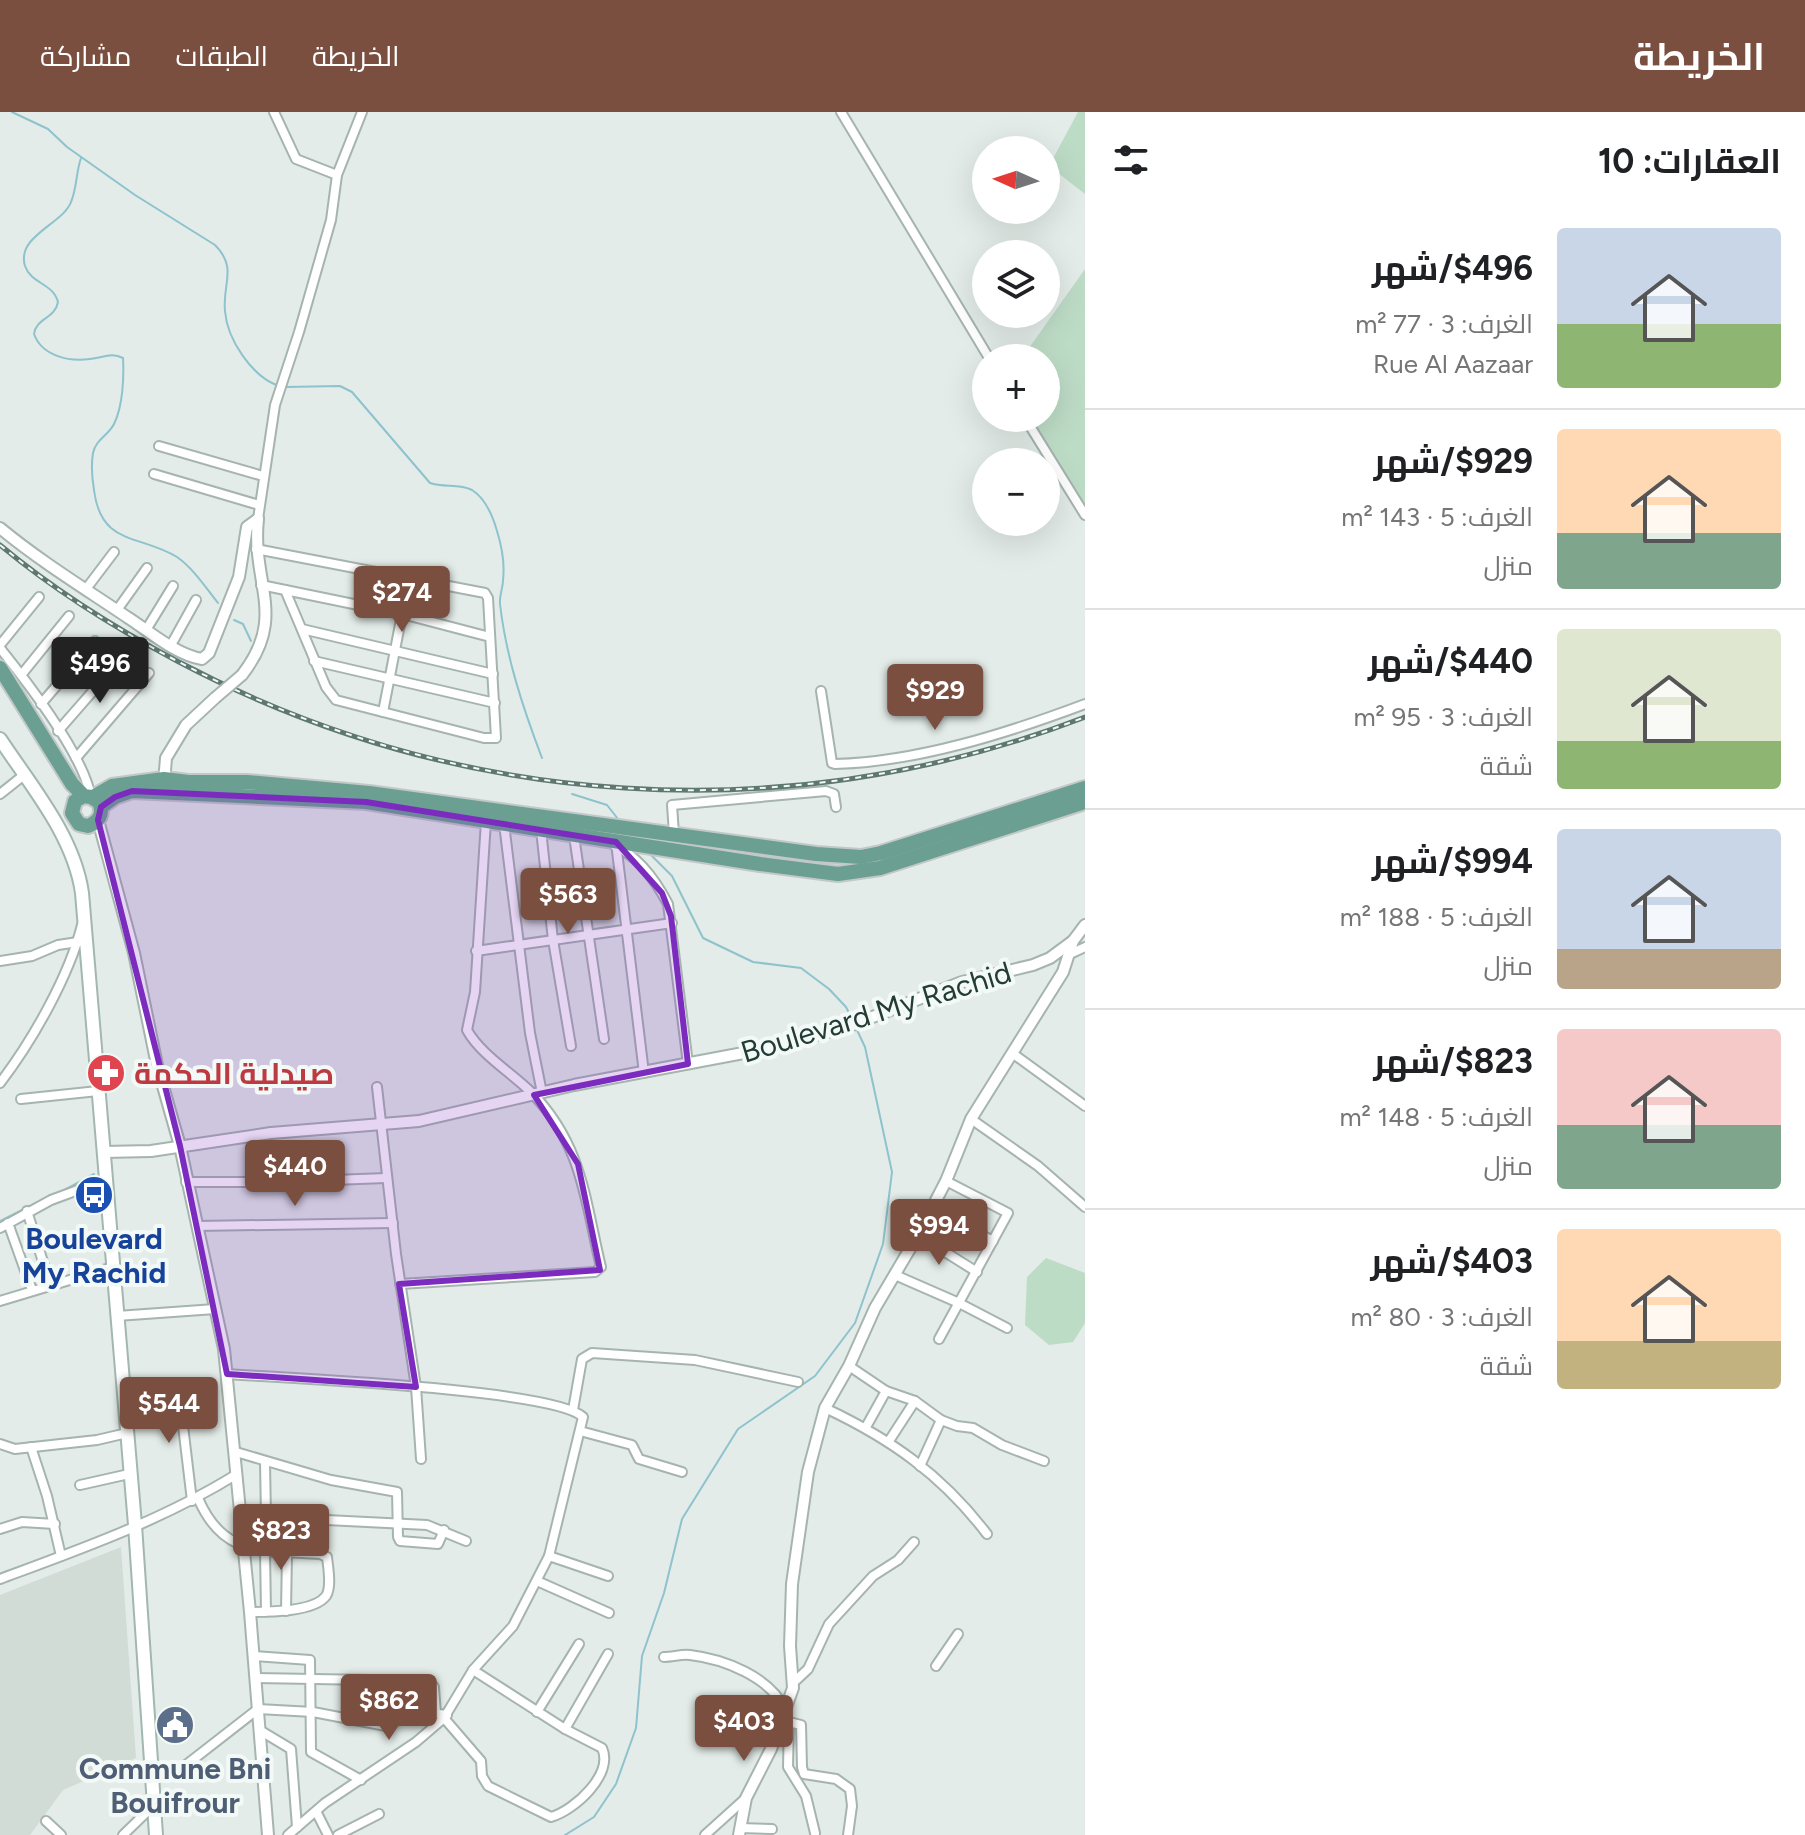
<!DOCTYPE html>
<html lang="ar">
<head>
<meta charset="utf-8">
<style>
	body { margin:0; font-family:Figtree,Cairo,sans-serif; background:#f2f2f2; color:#202124; direction:rtl; height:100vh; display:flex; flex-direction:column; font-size:30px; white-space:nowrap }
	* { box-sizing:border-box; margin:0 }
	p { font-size:26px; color:#757577 }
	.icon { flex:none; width:44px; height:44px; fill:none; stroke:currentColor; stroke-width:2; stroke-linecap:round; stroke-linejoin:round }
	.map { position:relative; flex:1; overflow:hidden; direction:ltr }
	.panel { display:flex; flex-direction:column; background:#fff; width:720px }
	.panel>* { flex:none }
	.needle { width:52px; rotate:273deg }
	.buttons { position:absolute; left:972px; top:24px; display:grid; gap:16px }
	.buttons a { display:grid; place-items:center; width:88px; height:88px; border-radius:50%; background:#fff; box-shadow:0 8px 32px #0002; font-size:40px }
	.price { position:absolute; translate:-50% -68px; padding:0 18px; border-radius:8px; background:#7a4f40; color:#fff; font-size:26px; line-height:52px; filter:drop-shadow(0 2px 4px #0008) }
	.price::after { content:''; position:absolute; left:50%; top:48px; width:24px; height:18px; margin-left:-12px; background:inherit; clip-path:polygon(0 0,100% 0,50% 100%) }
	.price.current { background:#222; color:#fff }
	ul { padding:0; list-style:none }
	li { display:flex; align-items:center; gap:24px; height:200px; padding:0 24px }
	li+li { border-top:2px solid #e0e0e0 }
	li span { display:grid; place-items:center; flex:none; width:224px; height:160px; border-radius:8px; color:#555 }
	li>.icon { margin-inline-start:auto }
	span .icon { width:96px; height:96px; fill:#fffc; stroke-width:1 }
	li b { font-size:34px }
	h2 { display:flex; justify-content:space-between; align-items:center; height:96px; padding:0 24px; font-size:34px }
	header { display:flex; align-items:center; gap:48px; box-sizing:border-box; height:112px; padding:0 40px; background:#7a4f40; color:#fff }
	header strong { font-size:38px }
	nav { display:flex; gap:44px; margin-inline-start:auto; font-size:28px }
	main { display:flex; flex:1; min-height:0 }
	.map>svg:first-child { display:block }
</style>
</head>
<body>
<header>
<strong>الخريطة</strong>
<nav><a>الخريطة</a><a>الطبقات</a><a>مشاركة</a></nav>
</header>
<main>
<section class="panel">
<h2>العقارات: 10<svg class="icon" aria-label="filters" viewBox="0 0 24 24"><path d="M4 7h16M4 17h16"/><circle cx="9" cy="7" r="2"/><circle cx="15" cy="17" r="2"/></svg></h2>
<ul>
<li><span style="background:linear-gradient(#c9d6e8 60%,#8fb573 0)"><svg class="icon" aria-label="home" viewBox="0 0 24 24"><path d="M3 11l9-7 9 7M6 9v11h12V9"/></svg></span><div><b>$496/شهر</b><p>الغرف: 3 · 77 m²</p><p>Rue Al Aazaar</p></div></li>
<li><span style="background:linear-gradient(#ffd9b3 65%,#7fa58c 0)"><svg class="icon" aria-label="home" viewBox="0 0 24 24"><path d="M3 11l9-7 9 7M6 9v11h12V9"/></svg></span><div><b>$929/شهر</b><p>الغرف: 5 · 143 m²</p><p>منزل</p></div></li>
<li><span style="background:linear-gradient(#dfe7d0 70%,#8fb573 0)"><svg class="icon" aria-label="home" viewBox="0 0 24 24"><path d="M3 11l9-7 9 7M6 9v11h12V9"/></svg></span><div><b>$440/شهر</b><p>الغرف: 3 · 95 m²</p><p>شقة</p></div></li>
<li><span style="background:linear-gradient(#c9d6e8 75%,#b9a48a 0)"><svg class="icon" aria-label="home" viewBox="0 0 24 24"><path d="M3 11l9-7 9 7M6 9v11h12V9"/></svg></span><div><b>$994/شهر</b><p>الغرف: 5 · 188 m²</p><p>منزل</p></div></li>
<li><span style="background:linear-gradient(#f6c9c9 60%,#7fa58c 0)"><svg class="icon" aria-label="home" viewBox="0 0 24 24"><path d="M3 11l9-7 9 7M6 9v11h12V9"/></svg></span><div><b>$823/شهر</b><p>الغرف: 5 · 148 m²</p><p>منزل</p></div></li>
<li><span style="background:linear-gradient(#ffd9b3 70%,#c2b280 0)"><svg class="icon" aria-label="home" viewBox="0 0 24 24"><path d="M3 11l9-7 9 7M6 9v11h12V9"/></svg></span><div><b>$403/شهر</b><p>الغرف: 3 · 80 m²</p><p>شقة</p></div></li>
</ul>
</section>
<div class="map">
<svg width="1085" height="1723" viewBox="0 0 1085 1723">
	<rect width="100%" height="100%" fill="#e3ece8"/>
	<polygon fill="#d1dcd7" points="121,1435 136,1646 63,1678 30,1723 0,1723 0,1483"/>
	<g fill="#bddcc6">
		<polygon points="1078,0 1085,0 1085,82 1049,54"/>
		<polygon points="1085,157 1085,396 1030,306 1046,306 1046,246 1022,246"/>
		<polygon points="1046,1146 1085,1161 1085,1211 1073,1230 1049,1233 1025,1213 1027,1165"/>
	</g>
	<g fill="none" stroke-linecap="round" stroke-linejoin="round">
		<g stroke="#8ec2cd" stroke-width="2">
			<path d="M 12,0 L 48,17 L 67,35 L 135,83 L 215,133 C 238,156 222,172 225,199 C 227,227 252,265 279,274"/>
			<path d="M 81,46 C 76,60 77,76 71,90 C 63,112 16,124 25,154 C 31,172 53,171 58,190 C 55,207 36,206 34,222 C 42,244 69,250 90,247 C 103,246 111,240 123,246 C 124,265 123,294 114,312 C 108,324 96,327 93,341 C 91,353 92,366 94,378 C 101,434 139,422 177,445 C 193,456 206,476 218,491"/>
			<path d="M 285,275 L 340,274 L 352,280 L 430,371 C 444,376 459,371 472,378 C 485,386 493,405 497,419 C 502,435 505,451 503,468 C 503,476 499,484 500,492 C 506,545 523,596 542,646"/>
			<polyline points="234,508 243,512 251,529"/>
			<polyline points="572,682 607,693 618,707"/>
			<polyline points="650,742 672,764 703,826 753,850 801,856 829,877 846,895 852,907"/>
			<polyline points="59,1081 94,1062"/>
			<polyline points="0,1109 46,1086"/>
			<polyline points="565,1723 594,1705 616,1672 636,1616 642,1544 664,1481 682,1407 738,1317 815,1264 855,1211 883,1132 892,1060 865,935 856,916"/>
		</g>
		<g stroke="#a6b4af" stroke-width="12">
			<g id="minor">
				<polyline points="274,0 296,47 337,63"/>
				<polyline points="841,0 989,246"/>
				<polyline points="1025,306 1085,403"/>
				<polyline points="159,334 263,364"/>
				<polyline points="154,362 259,393"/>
				<polyline points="258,407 275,293 299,220 331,108 337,63 362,0"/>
				<polyline points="256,437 485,481 488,486 496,626 484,626 336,588 326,575 285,478"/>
				<polyline points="261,473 402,502 490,525"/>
				<polyline points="86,477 114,440"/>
				<polyline points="117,498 147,456"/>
				<polyline points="302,517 493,562"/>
				<polyline points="146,518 173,474"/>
				<polyline points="0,533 39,485"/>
				<polyline points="171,533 196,488"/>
				<path d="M 0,536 C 28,571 83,642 91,685"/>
				<polyline points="314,549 495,591"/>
				<polyline points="22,562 69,504"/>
				<path d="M 821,579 L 832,651 L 835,652 C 917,650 1008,621 1085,592"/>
				<polyline points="41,592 95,529"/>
				<polyline points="383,600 409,466"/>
				<polyline points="58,619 127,540"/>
				<polyline points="76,646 149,561"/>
				<polyline points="0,682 24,663"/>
				<polyline points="504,712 530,921 542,981"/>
				<polyline points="541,718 553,828 571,934"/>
				<polyline points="674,722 672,693 826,679 834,682 836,695"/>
				<polyline points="574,724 604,927"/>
				<polyline points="616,731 644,961"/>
				<path d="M 615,734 C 639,745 656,769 668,792 L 688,952"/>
				<polyline points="476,839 672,811"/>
				<polyline points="1070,842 1085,835"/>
				<polyline points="0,849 32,844 58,833 78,830"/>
				<polyline points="1012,941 1085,994"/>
				<path d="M 0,971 C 33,928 69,864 82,813"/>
				<polyline points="377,975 396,1142 416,1275 421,1347"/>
				<polyline points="21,987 98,979"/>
				<polyline points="971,1007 1038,1054 1085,1095"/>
				<polyline points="186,1070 280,1070 386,1066"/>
				<polyline points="931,1096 993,1129"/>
				<polyline points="27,1099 50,1172"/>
				<polyline points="8,1111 32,1178"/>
				<polyline points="197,1114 393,1111"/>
				<polyline points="0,1116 51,1088 105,1068"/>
				<polyline points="918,1123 977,1160"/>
				<polyline points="895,1163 959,1191 1007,1216"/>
				<path d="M 400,1172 L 595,1160 L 601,1155 C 585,1089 583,1034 532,981 C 512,961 481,943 467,918 L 475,880 L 486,709"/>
				<polyline points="0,1189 113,1155"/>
				<polyline points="117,1204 215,1197"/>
				<polyline points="939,1227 1008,1101 946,1069"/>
				<polyline points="849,1254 886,1279 915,1289 941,1308 957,1314 973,1316 1002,1333 1044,1349"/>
				<path d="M 227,1262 C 282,1266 555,1277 583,1305 L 549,1444 L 513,1514 L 473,1558 L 444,1606 L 416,1630 L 325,1691 L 288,1723"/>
				<polyline points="178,1272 192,1389"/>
				<path d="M 825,1296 C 891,1327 942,1363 987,1422"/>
				<polyline points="573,1298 582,1247 592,1241 695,1248 798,1270"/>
				<polyline points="866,1315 886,1279"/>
				<polyline points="580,1319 632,1333 639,1347 682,1360"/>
				<polyline points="889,1329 915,1289"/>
				<polyline points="0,1332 15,1337 97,1328 127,1321"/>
				<polyline points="31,1335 47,1384 61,1444"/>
				<polyline points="236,1340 331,1368 397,1380 398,1425 400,1429 438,1432 444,1418"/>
				<polyline points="265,1350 266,1405"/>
				<polyline points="920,1354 941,1308"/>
				<polyline points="80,1373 129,1362"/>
				<path d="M 198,1386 C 211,1417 231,1435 265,1439 L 266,1405 L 427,1413 L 466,1429"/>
				<polyline points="0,1417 22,1410 55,1412"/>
				<polyline points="549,1444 608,1464"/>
				<path d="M 0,1467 C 81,1437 163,1408 237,1362"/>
				<polyline points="537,1469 609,1501"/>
				<polyline points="286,1499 287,1441"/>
				<path d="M 250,1500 C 268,1500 314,1500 326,1484 C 332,1475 328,1455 327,1445 L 320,1442 L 265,1439 L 266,1500"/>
				<polyline points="254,1544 310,1548 311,1640 361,1668"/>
				<path d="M 664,1545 C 673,1545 681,1542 690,1543 C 724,1547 771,1565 785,1598"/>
				<polyline points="936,1554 958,1522"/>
				<polyline points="256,1566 429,1569 434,1575 436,1602"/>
				<polyline points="793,1571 808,1557 829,1512 873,1464 898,1448 914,1430"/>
				<polyline points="537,1600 579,1532"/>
				<path d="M 444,1606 L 481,1649 L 482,1664 L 488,1674 L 551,1705 C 575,1698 614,1662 602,1636 L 565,1617 L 473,1558"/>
				<polyline points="396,1608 397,1569"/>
				<polyline points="787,1610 789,1610 788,1655 806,1684 815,1721"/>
				<polyline points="789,1610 801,1613 802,1655 804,1662 836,1667 850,1677 852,1694 848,1723"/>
				<polyline points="565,1617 608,1542"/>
				<polyline points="261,1619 291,1637 297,1715"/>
				<polyline points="153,1666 177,1660 258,1597 313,1600 386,1614 413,1599 447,1603"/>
				<polyline points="316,1699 328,1723"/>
				<polyline points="46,1709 61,1723"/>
				<polyline points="740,1716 772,1717"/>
				<polyline points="123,1723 154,1693"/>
				<polyline points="338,1723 379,1702"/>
				<polyline points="705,1723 746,1686"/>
			</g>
		</g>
		<g stroke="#a6b4af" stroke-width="14">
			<g id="tertiary">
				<path d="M 0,416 C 40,449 84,476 127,505 C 149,519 176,543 202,547 L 209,541 L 239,465 L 247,415 L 258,407"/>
				<path d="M 242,563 C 288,504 251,472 258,407"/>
				<polyline points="164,671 166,646 186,613 215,586"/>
				<polyline points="98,708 134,841 157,953 180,1034 224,1237 250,1500 268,1723"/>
				<polyline points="104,1040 151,1039 271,1021 419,1009 574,973 754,939 847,915 962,870 1033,853 1050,846 1073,829"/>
				<polyline points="739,1723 746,1686 771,1637 793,1576 790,1534 792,1472 808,1360 825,1296 849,1254 875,1196 918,1123 946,1069 971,1007 1063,860 1073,829 1085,813"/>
			</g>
		</g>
		<g stroke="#a2b7b0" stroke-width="16">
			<path id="secondary" d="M 0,627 C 31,674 74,724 82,781 L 135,1413 L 156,1723"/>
		</g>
		<g stroke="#c2c8c7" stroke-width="18">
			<g id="primary">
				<path d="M 0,556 L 72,672 L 84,684 L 91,685 L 99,690 C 104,702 99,710 88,714 L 79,712 L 72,701 L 75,689 L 84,684"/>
				<polyline points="93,685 112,674 164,667 188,670 247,670 369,681 816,742 861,745 881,741 1085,676"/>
				<polyline points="101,695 115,685 132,679 366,690 760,752 838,762 880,756 1085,690"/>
			</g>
		</g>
		<use href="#minor" stroke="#fff" stroke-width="8"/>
		<use href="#tertiary" stroke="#fff" stroke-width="10"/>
		<use href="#secondary" stroke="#fff" stroke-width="12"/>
		<use href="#primary" stroke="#6a9f92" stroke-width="14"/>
		<g stroke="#5e7871" stroke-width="5">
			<path id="rail" d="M 0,433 C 54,478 115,516 177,549 C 459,698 786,720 1085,605"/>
		</g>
		<use href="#rail" stroke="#f3f9f6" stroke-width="2" stroke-dasharray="6" stroke-linecap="butt"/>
		<g stroke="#a6b4af" stroke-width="14" stroke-linecap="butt">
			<polyline id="tertiary-bridge" points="215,586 242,563"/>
		</g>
		<use href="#tertiary-bridge" stroke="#fff" stroke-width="10"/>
	</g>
	<path fill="#7b2cbf" fill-opacity="0.2" stroke="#7b2cbf" stroke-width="6" stroke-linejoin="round" d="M 132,679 L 366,690 L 616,730 L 662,781 L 671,804 L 688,952 L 534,983 L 578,1052 L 600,1158 L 399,1172 L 416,1275 L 227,1262 L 180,1034 L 98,708 L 101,695 L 115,685 Z"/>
	<defs>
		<g id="pharmacy-disc" transform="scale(2)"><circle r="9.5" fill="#e0444e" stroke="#f3f9f6"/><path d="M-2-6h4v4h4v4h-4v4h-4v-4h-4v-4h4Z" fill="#fff"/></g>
		<g id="bus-disc" transform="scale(2)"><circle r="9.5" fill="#1a4fb4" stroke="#f3f9f6"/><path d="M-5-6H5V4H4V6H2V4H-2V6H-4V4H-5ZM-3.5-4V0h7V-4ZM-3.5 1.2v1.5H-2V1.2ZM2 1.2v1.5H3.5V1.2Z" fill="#fff"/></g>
		<g id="civic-disc" transform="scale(2)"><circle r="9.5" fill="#5c6f8a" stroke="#f3f9f6"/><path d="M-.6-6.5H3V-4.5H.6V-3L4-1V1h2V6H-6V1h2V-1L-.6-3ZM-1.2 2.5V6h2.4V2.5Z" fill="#fff"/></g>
	</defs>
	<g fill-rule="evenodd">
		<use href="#pharmacy-disc" x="106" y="961"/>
		<use href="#bus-disc" x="94" y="1083"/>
		<use href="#civic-disc" x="175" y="1613"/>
	</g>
	<g text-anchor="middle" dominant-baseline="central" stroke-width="8" stroke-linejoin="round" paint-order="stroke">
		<g font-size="30" fill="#243c36" stroke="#f3f9f6">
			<text transform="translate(876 900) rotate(-17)">Boulevard My Rachid</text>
		</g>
		<g font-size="30" font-weight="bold" fill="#be3a42" stroke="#f3f9f6" text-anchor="start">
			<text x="134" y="961">صيدلية الحكمة</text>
		</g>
		<g font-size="30" font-weight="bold" fill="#164399" stroke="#f3f9f6">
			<text x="94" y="1126">Boulevard<tspan x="94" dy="34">My Rachid</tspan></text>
		</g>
		<g font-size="30" font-weight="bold" fill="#4e5e75" stroke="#f3f9f6">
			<text x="175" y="1656">Commune Bni<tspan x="175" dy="34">Bouifrour</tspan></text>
		</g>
	</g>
</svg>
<div class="buttons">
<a><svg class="needle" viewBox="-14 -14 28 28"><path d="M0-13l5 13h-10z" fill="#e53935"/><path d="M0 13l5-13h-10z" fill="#757577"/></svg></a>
<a><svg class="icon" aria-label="layers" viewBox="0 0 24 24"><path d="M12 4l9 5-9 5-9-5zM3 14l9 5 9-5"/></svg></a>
<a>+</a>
<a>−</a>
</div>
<b class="price" style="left:402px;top:522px">$274</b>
<b class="price current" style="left:100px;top:593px">$496</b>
<b class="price" style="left:935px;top:620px">$929</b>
<b class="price" style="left:568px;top:824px">$563</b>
<b class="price" style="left:295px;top:1096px">$440</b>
<b class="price" style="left:939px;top:1155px">$994</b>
<b class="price" style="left:169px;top:1333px">$544</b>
<b class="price" style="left:281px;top:1460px">$823</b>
<b class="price" style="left:389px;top:1630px">$862</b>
<b class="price" style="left:744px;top:1651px">$403</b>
</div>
</main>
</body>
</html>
